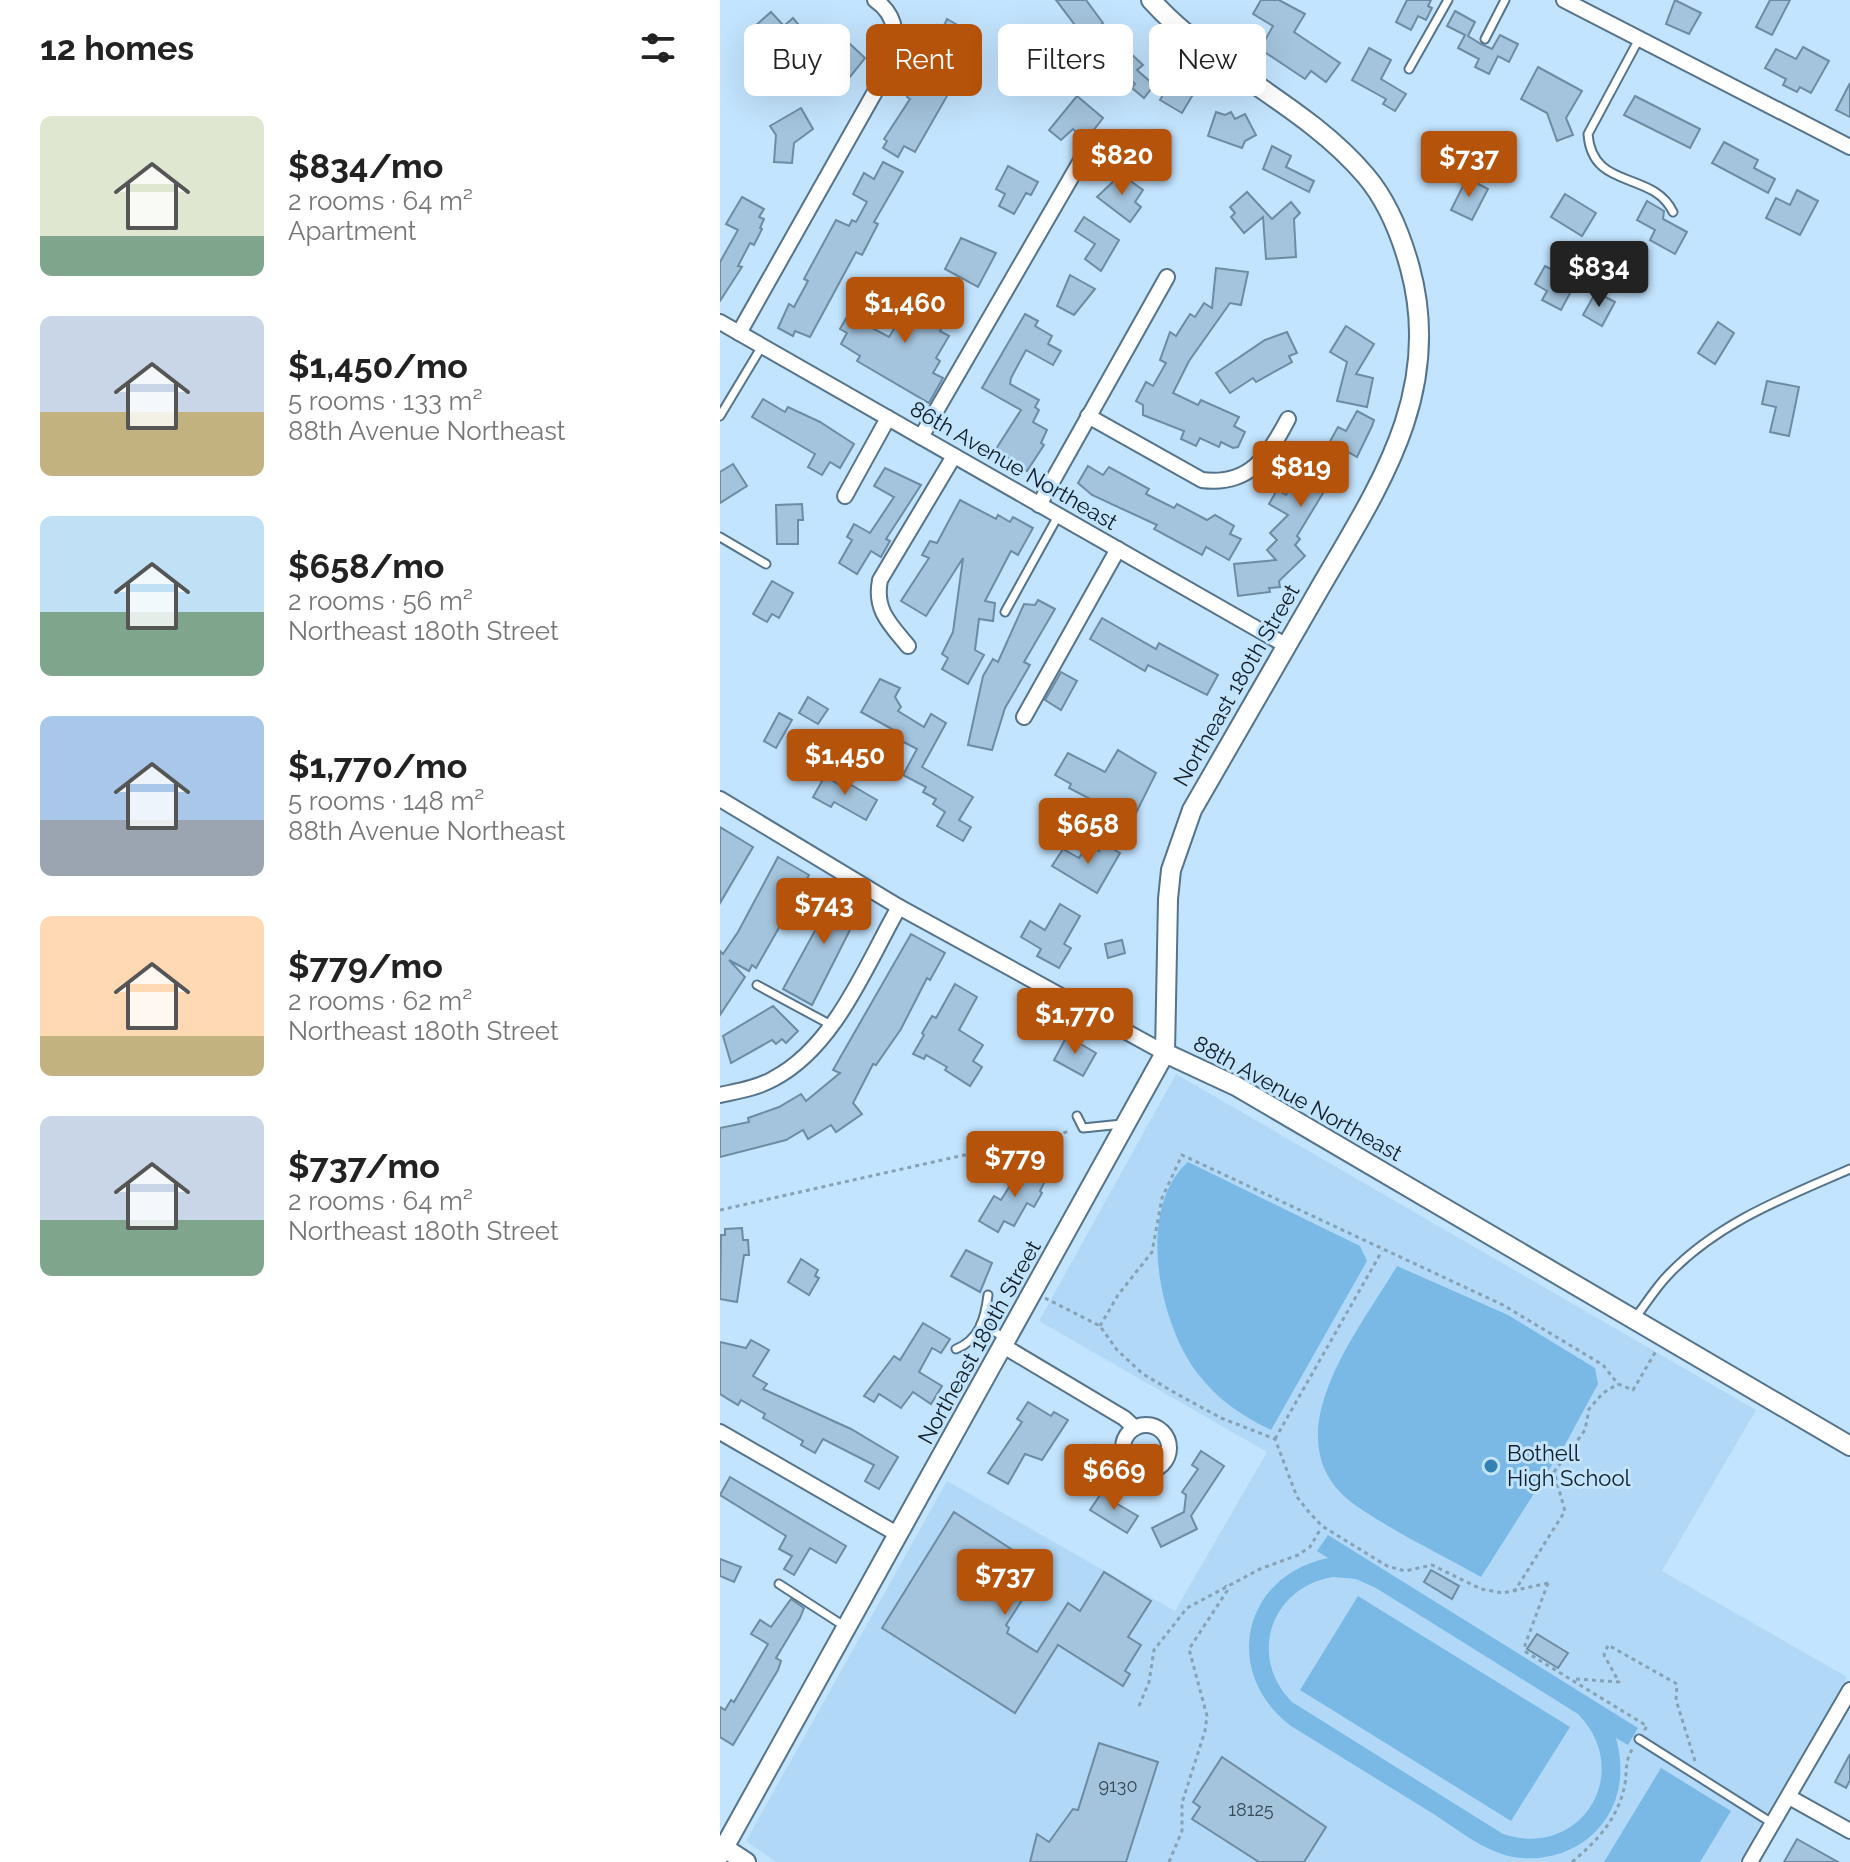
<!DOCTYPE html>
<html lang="en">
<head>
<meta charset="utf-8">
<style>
	body { margin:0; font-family:Raleway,sans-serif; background:#f6f6f6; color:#222; height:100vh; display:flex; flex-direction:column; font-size:30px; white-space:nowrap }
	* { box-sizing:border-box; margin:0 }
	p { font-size:26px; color:#767676 }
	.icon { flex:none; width:44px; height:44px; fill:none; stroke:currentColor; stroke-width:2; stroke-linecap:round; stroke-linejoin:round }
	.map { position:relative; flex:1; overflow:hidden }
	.sheet { display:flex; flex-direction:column; background:#fff; width:720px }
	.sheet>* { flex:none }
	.banner { position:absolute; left:24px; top:24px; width:760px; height:72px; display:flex; gap:16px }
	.price { position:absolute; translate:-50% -68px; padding:0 18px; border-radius:8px; background:#b45309; color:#fff; font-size:26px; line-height:52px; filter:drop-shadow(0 2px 4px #0008) }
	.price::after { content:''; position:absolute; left:50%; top:48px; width:24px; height:18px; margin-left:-12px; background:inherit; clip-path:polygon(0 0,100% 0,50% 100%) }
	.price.current { background:#222; color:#fff }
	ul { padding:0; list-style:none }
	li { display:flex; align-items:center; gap:24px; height:200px; padding:0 40px }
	li span { display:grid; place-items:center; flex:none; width:224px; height:160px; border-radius:12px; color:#555 }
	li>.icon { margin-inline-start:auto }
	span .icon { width:96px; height:96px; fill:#fffc; stroke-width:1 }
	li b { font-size:34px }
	h2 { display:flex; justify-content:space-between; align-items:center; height:96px; padding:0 40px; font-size:34px }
	.chip { padding:0 28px; border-radius:12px; background:#fff; box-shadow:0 8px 32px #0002; font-size:28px; line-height:72px }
	.chip.current { background:#b45309; color:#fff }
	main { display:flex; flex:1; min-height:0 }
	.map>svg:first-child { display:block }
</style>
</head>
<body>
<main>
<section class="sheet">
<h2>12 homes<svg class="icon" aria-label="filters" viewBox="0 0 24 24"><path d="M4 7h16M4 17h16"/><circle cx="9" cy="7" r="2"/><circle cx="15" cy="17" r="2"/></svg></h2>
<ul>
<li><span style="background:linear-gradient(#dfe7d0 75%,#7fa58c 0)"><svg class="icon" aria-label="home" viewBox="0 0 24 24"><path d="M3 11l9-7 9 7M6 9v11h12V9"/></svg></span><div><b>$834/mo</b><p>2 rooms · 64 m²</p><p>Apartment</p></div></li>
<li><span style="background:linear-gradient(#c9d6e8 60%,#c2b280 0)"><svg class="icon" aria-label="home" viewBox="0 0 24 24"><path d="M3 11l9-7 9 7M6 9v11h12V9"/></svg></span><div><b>$1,450/mo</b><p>5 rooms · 133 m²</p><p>88th Avenue Northeast</p></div></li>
<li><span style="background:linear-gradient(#bfe0f5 60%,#7fa58c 0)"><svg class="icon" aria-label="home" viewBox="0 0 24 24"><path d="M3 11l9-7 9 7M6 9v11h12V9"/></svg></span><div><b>$658/mo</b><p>2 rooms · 56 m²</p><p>Northeast 180th Street</p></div></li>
<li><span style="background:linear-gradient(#a9c7e8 65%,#9aa5b1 0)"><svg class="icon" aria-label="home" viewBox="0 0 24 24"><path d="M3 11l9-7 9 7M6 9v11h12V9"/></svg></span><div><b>$1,770/mo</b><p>5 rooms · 148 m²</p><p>88th Avenue Northeast</p></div></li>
<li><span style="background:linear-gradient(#ffd9b3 75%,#c2b280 0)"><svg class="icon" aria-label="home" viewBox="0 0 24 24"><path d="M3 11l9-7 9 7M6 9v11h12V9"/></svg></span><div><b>$779/mo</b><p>2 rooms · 62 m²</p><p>Northeast 180th Street</p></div></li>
<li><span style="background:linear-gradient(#c9d6e8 65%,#7fa58c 0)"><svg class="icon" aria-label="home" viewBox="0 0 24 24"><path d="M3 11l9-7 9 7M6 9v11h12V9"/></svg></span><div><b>$737/mo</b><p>2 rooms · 64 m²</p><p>Northeast 180th Street</p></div></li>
</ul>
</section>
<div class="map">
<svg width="1130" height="1862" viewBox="0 0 1130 1862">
	<rect width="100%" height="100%" fill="#c3e4fe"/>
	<polygon fill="#b1d9f7" points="456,1074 1036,1410 942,1571 1127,1677 1019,1862 56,1862 26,1841 227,1481 455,1611 547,1452 319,1321"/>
	<g fill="#7ab9e6" fill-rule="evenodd">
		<path d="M 468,1162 L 640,1246 L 647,1261 L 551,1430 C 522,1416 498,1400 478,1374 C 439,1324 415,1209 468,1162 Z"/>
		<path d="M 677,1266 L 788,1315 L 875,1368 L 878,1384 L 846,1443 L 761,1577 C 720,1554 676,1533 638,1507 C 545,1444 638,1332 677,1266 Z"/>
		<path d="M 608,1535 L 918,1728 L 908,1745 L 896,1738 C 905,1770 901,1805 877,1830 C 855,1853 824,1862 793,1857 C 763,1851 737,1829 712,1813 C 665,1784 618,1755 571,1726 C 501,1673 522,1576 608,1558 L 597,1551 ZM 613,1577 L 636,1579 L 656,1588 L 858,1714 C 915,1772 861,1860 783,1834 L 572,1702 C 527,1657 551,1587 613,1577 Z"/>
		<polygon points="638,1596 850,1727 791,1821 580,1690"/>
		<polygon points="941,1768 1011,1811 980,1862 884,1862"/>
	</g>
	<g fill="#a4c4dd" stroke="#6d8ca3" stroke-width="2">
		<polygon points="336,0 366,0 383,23 364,37"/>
		<polygon points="541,0 559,0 585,14 574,32 620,63 606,82 591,71 585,79 540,49 553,26 533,14"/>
		<polygon points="687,0 711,0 708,6 712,8 706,20 698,16 691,30 676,22"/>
		<polygon points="955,0 981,13 969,34 946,24"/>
		<polygon points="1050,0 1070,0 1052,35 1036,27"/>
		<polygon points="735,11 755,22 748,36 761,44 772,49 780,35 798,44 789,62 778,56 769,74 755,67 759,59 738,48 745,35 727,26"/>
		<polygon points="51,12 64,26 73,18 88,36 71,51 66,46 60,51 35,26"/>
		<polygon points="227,19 250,32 242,49 251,54 195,152 184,146 178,157 163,148 167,141 164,139 190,99 187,97 199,73 205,77 218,55 203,46 211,31 214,33 218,25 223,28"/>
		<polygon points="393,37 423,65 417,70 434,85 424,98 412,88 415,84 379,52"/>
		<polygon points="129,43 145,58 121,88 91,62 102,48 120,54"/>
		<polygon points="1083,47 1109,61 1091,93 1080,87 1077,92 1063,85 1066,79 1045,68 1056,49 1076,59"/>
		<polygon points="649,48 671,60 661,79 686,94 675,111 663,104 666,99 632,80"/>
		<polygon points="818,67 862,91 846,118 853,135 837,141 827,113 801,99"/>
		<polygon points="453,77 475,91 462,113 440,100"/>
		<polygon points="1130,83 1130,117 1116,110"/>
		<polygon points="357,96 383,118 369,136 362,137 353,129 341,140 329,130"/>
		<polygon points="915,96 980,129 970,148 904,115"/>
		<polygon points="81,108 93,129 74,143 72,163 54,162 56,135 50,126"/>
		<polygon points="496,112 505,115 511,112 515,119 525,114 536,135 525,141 522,148 488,136"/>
		<polygon points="1004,142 1038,160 1034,168 1055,179 1048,193 992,163"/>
		<polygon points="552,146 571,156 566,167 594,181 589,192 543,169"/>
		<polygon points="163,162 183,172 154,222 158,224 142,255 136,252 90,337 75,331 73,336 58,328 69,304 74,307 88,281 84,279 116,220 129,226 132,220 136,222 147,202 133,194 144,173 154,179"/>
		<polygon points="288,166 318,182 311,195 306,193 294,214 279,206 285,194 276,189"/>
		<polygon points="401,174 423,190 415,202 421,207 410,222 377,197"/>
		<polygon points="747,178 768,189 752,220 731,210"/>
		<polygon points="1077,190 1098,201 1080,235 1046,218 1056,198 1070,205"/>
		<polygon points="527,192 552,219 571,202 580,213 574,219 576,257 546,259 543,217 524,233 511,217 515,213 510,207"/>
		<polygon points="845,194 876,213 862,236 831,217"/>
		<polygon points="22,197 44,209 39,217 44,219 40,228 42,229 34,245 30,243 18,266 22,267 0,301 0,262 18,230 6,224"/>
		<polygon points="927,201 944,211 943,219 967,232 955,254 930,240 935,230 917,220"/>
		<polygon points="364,217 399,240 381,271 365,259 375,244 355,231"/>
		<polygon points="241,238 276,253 258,287 225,269"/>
		<polygon points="825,266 856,282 841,310 822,300 827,291 815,284"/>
		<polygon points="496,268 528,272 521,305 510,303 469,361 453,393 478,405 481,400 519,417 514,426 525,432 518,447 513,448 501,442 499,447 480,438 476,446 461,439 464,431 423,415 423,405 416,401 426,382 433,386 446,363 440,360 450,332 456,336 470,314 475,317 484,303 492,308"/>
		<polygon points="350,275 375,289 354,315 337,306"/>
		<polygon points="202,284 217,292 214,297 233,308 220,331 229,336 216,358 220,361 213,373 223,378 209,403 137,361 140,356 121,344 127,333 120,329 128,315 169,337"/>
		<polygon points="876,292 895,302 882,326 863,315"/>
		<polygon points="305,314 318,321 315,326 332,336 328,344 341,351 333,365 306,350 291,378 290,384 319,400 315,407 319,410 313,422 327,430 321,443 324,445 307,471 276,449 301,410 262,388"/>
		<polygon points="998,322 1014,333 995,364 978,353"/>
		<polygon points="626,326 654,344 636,374 653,378 647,407 617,401 627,362 610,352"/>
		<polygon points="567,332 577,353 569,356 572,362 536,382 533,378 510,393 496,373 545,340"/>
		<polygon points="1047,381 1079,387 1069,436 1050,432 1056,407 1042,404"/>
		<polygon points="43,399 65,412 68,407 100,422 134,444 120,468 110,462 102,475 88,467 95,454 32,417"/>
		<polygon points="637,411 654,420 652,426 637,457 628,452 577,536 580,539 575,545 585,556 559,581 560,587 549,588 550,592 518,596 514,564 556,560 547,550 557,540 550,533 568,515 549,504 557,490 566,495 592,454 598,457 602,451 604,452 618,427 626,431"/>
		<polygon points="13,464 27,486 0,503 0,472"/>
		<polygon points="368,466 383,475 389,467 429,489 426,494 454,508 457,504 487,520 495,515 514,526 510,534 521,539 509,560 486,547 482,555 434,529 437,525 372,495 358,483"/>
		<polygon points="165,468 201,485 166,539 170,541 161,557 151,551 137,574 119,563 132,540 127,537 134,524 150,533 174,497 154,486"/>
		<polygon points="240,500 276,519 278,515 290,522 293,517 313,528 298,555 291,551 265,601 275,603 273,621 259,619 255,650 264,655 248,684 222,669 228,658 222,654 233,632 243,558 206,616 181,601 209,558 202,555 210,541 217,543"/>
		<polygon points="82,504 83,520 78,520 78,544 57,544 56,505"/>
		<polygon points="52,581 73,593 59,618 52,614 47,622 33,614"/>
		<polygon points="318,600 335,609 304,662 310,665 285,708 272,750 248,745 263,676 273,659 278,662 304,604 315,605"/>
		<polygon points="382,618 436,649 439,643 498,675 487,695 428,665 425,671 370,639"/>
		<polygon points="341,672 357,681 341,710 325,700"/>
		<polygon points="160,679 180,688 175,697 181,707 178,711 204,727 211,714 226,723 202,767 253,797 239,820 251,827 243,841 217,826 225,812 213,804 216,799 203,792 206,787 183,775 197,749 178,739 181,734 141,712"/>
		<polygon points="88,697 108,709 98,724 79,713"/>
		<polygon points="59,713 72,720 56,748 44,741"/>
		<polygon points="398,750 436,773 412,821 349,788 351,784 335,775 348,753 385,772"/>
		<polygon points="105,776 118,784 121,779 157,800 146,820 114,802 111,807 93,797"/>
		<polygon points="0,827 33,847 0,903"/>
		<polygon points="383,843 400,853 377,893 332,866 343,849 359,858 368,844 379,851"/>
		<polygon points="58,857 89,875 36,968 32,965 29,971 9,960 25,977 0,1015 0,951 3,954 18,932"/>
		<polygon points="114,888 148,908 140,923 135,920 92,1005 63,989 102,918 98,916"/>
		<polygon points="340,904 360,916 344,944 351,948 339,968 317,956 321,949 301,937 310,921 325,930"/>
		<polygon points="191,934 225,953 210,980 207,978 181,1029 156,1065 153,1064 133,1103 142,1114 116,1132 111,1125 88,1139 83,1130 66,1140 0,1157 0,1128 29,1122 28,1118 59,1107 81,1094 86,1101 120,1073 113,1070"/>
		<polygon points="402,940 405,953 388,958 385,944"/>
		<polygon points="235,984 257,997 239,1030 263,1045 253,1061 262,1067 250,1086 225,1070 227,1067 206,1055 204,1059 193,1054 204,1035 202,1033 212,1016 216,1018"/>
		<polygon points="53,1006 78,1031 66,1043 62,1039 56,1044 52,1040 11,1063 3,1036"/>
		<polygon points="347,1036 376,1053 363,1076 334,1060"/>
		<polygon points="303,1165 327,1177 320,1191 322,1193 314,1207 307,1203 294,1226 284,1221 278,1232 259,1221 274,1196 281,1200"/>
		<polygon points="22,1228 23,1240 28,1240 29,1255 24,1255 17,1302 0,1299 1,1235 5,1235 5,1229"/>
		<polygon points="246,1250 272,1263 260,1292 231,1276"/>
		<polygon points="81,1259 98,1270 95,1276 99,1278 89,1295 68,1282"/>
		<polygon points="203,1323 230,1339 221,1353 212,1348 199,1372 222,1386 211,1404 193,1392 181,1408 159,1394 154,1402 144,1396 174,1356 180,1360"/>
		<polygon points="31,1340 49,1350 33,1376 47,1384 43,1389 131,1429 178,1457 159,1489 145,1481 154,1465 103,1439 95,1453 81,1445 83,1441 43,1418 45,1414 21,1400 18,1405 0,1394 0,1342 26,1348"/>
		<polygon points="308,1402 331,1416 334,1412 348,1420 322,1460 305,1454 288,1484 268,1473 302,1422 297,1419"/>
		<polygon points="375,1445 375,1485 354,1487 350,1448"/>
		<polygon points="481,1451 504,1466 471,1516 477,1529 441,1547 432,1528 464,1512 466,1495 462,1492 478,1469 472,1465"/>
		<polygon points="10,1477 126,1546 116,1563 90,1548 74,1575 64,1569 72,1556 59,1549 66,1536 0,1495"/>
		<polygon points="384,1489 397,1497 394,1502 418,1516 407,1533 370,1510"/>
		<polygon points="234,1512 316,1565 298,1593 304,1597 286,1625 289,1628 287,1633 317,1652 348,1603 360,1611 384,1572 431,1601 408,1637 421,1645 405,1671 410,1674 403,1686 338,1645 295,1713 162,1628"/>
		<polygon points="0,1559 21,1567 14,1582 0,1576"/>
		<polygon points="711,1570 739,1586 732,1599 704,1582"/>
		<polygon points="71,1599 84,1608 80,1618 56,1658 61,1661 58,1670 13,1745 0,1737 0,1707 5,1710 11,1700 14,1702 48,1644 31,1634 40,1620 51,1627"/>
		<polygon points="817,1634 848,1653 838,1668 807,1649"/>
		<polygon points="379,1743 438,1762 406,1862 310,1862 317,1834 329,1842 353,1809 358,1810"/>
		<polygon points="1130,1754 1130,1780 1126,1788 1115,1782"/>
		<polygon points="502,1757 606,1827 584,1862 539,1862 472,1819 480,1807 473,1802"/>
		<polygon points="1077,1839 1118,1862 1064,1862"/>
	</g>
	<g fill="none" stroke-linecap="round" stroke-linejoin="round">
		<g stroke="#55738a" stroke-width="11">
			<g id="service">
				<polyline points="765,39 785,0"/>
				<path d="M 919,39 L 868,134 C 872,191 933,170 953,212"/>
				<polyline points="689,69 728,0"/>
				<polyline points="0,416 42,346"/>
				<polyline points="0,537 46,564"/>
				<polyline points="285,612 338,516"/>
				<polyline points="37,985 111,1025"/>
				<polyline points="357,1116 363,1128 402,1124"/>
				<path d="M 915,1318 C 926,1304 936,1287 949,1274 C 999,1222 1066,1197 1130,1169"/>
				<polyline points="261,1324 287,1339"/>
				<path d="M 236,1349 C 259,1340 265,1319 268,1295"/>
				<polyline points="59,1584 124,1626"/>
				<polyline points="919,1739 1052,1823"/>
			</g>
		</g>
		<g stroke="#55738a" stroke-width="18">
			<g id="minor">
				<polyline points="844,0 1130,147"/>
				<polyline points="0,322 567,646"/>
				<path d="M 19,333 L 169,67 C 177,42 180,17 155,0"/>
				<path d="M 368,416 L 482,480 C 529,486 548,457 568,419"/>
				<polyline points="201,437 363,157"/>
				<polyline points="125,496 168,418"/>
				<polyline points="319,505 447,277"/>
				<path d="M 188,646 C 170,624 154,610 160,580 L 234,456"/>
				<polyline points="304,717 398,549"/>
				<polyline points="0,799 179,907 445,1053"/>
				<path d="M 0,1095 C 18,1091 37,1088 53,1079 C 115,1047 146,965 179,907"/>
				<polyline points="285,1347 404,1418 415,1428"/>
				<circle cx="426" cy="1448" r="23"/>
				<polyline points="0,1432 177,1534"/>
				<polyline points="1069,1797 1130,1831"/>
				<polyline points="1030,1862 1130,1690"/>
			</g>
		</g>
		<g stroke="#55738a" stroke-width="22">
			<g id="tertiary">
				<polyline points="445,1053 516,1086 1130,1446"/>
				<polyline points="0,1845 26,1862"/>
				<path d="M 0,1855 L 445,1053 L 448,899 L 451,870 L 472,810 C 513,740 553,670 593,600 C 654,493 725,397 690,268 C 681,235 668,202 646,176 C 585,104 493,69 431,0"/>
			</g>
		</g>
		<g stroke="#87a1b5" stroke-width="3" stroke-dasharray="4 4" stroke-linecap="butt">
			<polyline points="0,1210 351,1131"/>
			<polyline points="325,1298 380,1326 397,1350 423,1374 457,1394 501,1418 555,1439 577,1497 589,1512 602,1526 667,1566 685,1571 712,1565 761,1589 783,1593 828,1583"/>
			<polyline points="380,1326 398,1295 432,1252 442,1198 462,1155 783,1305 883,1365 898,1384 913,1390 936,1351"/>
			<polyline points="555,1439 662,1251"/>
			<polyline points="828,1583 805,1645 806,1652 927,1726 924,1731"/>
			<polyline points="794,1592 845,1511 834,1472 865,1430 869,1409 883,1393 898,1384"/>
			<polyline points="856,1679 899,1682 884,1655 888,1645 957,1684 956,1700 975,1761"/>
			<polyline points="419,1706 429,1682 434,1650 467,1608 540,1569 578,1555 590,1547 601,1528"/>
			<polyline points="449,1862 462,1831 462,1803 485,1731 487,1716 469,1649 507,1591 506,1585"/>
			<path d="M 852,1862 C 878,1840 898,1819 905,1784 C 907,1770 905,1760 913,1748"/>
		</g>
		<use href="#service" stroke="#fff" stroke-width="7"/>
		<use href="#minor" stroke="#fff" stroke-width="14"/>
		<use href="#tertiary" stroke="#fff" stroke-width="18"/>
	</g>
	<circle fill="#3481b4" stroke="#c3e4fe" stroke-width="3" cx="771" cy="1466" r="8"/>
	<g text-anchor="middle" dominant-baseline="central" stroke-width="6" stroke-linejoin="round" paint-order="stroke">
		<g font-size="18" fill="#364854">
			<text x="398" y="1785">9130</text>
			<text x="531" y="1809">18125</text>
		</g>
		<g font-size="22" fill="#121e27" stroke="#c3e4fe">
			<text transform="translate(294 465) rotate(30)">86th Avenue Northeast</text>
			<text transform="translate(516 685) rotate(-60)">Northeast 180th Street</text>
			<text transform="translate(578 1098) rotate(29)">88th Avenue Northeast</text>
			<text transform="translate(259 1342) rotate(-61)">Northeast 180th Street</text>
		</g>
		<g font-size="22" fill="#121e27" stroke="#c3e4fe" text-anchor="start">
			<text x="787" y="1453">Bothell<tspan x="787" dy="25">High School</tspan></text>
		</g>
	</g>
</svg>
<b class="price" style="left:402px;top:197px">$820</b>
<b class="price" style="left:749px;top:199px">$737</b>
<b class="price current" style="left:879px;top:309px">$834</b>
<b class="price" style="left:185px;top:345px">$1,460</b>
<b class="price" style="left:581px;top:509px">$819</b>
<b class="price" style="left:125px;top:797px">$1,450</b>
<b class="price" style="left:368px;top:866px">$658</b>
<b class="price" style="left:104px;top:946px">$743</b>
<b class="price" style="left:355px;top:1056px">$1,770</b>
<b class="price" style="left:295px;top:1199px">$779</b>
<b class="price" style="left:394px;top:1512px">$669</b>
<b class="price" style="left:285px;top:1617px">$737</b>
<div class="banner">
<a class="chip">Buy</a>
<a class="chip current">Rent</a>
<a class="chip">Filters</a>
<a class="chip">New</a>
</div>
</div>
</main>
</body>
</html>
